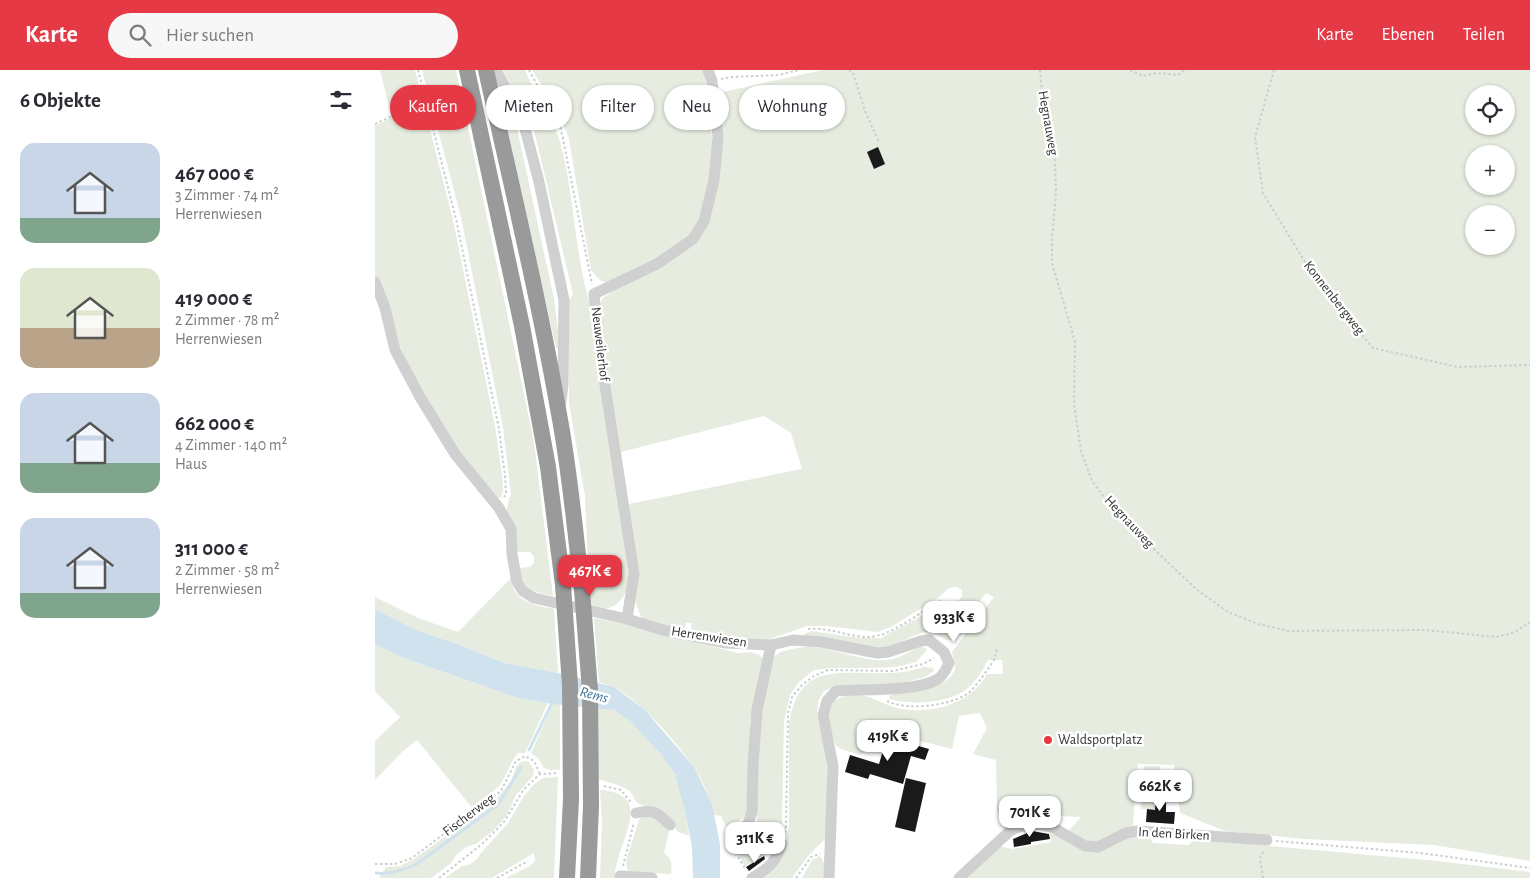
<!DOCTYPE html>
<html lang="de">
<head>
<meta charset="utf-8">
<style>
	body { margin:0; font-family:"Alegreya Sans",sans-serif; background:#f7f7f7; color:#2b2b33; height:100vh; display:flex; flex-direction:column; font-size:19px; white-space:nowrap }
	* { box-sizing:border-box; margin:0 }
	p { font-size:16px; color:#7c7c81 }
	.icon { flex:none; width:28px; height:28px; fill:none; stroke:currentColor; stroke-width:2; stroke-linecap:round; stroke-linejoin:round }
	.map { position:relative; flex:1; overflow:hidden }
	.drawer { display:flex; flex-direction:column; background:#fff; width:375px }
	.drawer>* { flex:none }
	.banner { position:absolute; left:15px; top:15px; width:475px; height:45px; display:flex; gap:10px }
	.fabs { position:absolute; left:1090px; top:15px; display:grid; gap:10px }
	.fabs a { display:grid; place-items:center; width:50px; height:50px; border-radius:50%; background:#fff; box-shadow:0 1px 4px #0004; font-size:25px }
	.price { position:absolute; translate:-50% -42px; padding:0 11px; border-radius:10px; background:#fff; color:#222; font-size:16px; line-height:32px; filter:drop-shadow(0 1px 2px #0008) }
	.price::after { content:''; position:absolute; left:50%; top:30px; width:15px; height:11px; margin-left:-8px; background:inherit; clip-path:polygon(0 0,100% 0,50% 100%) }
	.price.active { background:#e63946; color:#fff }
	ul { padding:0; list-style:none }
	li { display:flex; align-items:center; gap:15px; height:125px; padding:0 20px }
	li span { display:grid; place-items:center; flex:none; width:140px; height:100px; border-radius:15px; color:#555 }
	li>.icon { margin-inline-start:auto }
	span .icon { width:60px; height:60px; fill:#fffc; stroke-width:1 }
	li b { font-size:21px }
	h2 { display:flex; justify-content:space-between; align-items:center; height:60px; padding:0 20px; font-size:21px }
	.pill { padding:0 18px; border-radius:22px; background:#fff; box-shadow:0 1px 4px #0004; font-size:18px; line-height:45px }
	.pill.active { background:#e63946; color:#fff }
	header { display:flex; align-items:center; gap:30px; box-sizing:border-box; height:70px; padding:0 25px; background:#e63946; color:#fff }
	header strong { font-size:24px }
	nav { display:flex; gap:28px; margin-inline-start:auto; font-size:18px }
	.search { width:350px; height:45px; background:#f7f7f7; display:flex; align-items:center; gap:12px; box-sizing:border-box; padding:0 18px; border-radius:28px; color:#7c7c81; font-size:19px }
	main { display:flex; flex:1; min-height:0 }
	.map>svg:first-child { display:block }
</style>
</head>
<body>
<header>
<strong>Karte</strong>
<div class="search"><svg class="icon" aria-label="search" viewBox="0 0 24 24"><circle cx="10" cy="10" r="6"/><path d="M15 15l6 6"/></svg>Hier suchen</div>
<nav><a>Karte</a><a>Ebenen</a><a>Teilen</a></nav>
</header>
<main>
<section class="drawer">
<h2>6 Objekte<svg class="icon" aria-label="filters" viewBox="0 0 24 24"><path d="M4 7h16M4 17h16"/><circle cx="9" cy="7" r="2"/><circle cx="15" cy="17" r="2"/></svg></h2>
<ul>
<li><span style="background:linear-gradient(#c9d6e8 75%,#7fa58c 0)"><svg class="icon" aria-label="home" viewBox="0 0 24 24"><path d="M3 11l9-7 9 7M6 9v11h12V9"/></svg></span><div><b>467 000 €</b><p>3 Zimmer · 74 m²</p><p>Herrenwiesen</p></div></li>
<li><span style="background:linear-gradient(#dfe7d0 60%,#b9a48a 0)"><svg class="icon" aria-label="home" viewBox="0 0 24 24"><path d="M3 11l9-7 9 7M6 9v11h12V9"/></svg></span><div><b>419 000 €</b><p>2 Zimmer · 78 m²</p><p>Herrenwiesen</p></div></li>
<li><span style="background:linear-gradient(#c9d6e8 70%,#7fa58c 0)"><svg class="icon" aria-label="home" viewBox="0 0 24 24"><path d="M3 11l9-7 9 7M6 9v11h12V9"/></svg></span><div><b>662 000 €</b><p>4 Zimmer · 140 m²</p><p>Haus</p></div></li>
<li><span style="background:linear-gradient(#c9d6e8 75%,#7fa58c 0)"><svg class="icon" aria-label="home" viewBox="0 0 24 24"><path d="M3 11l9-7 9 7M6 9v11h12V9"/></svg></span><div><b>311 000 €</b><p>2 Zimmer · 58 m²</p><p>Herrenwiesen</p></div></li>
</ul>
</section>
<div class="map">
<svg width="1155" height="808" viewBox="0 0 1155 808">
	<rect width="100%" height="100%" fill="#fff"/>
	<g fill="#e6ecdf" fill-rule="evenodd">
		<path d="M 5,0 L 40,0 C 42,9 48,22 42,30 L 15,41 Z"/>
		<path d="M 47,0 L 81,0 L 159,372 L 178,526 C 158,522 148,519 144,498 L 155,497 L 159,493 L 159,487 L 155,482 L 142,482 C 137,464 126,443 136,425 L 128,357 L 86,147 Z"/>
		<path d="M 128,0 L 150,0 C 160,25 178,46 185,72 C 200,126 199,184 216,238 L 254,513 C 248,533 238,541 217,539 L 213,497 L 210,426 L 194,333 L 193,234 L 198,224 L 159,60 L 151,48 Z"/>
		<polygon points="157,0 330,0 338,77 337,111 326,151 315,169 289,187 236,213 226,211 216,200 194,69 185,44"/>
		<path d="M 448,0 L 1155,0 L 1155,791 L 1059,775 L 928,769 L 850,761 L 805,743 L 799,695 L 763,694 L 757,765 L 774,766 L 778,773 L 814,775 L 819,769 L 1062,791 L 1155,802 L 1155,808 L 587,808 L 623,776 L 638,779 L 676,772 L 674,758 L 689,766 L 706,747 L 622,743 L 621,690 L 598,684 L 612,658 L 605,643 L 584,646 L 577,679 L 507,661 L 503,675 L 485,685 L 466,679 L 461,676 C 458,666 451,653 453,643 C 455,626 477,623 490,626 C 503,629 513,637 526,639 C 558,644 596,634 612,604 L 628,604 L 627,590 L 613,590 C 607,601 602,610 593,618 C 575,634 535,635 514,629 L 515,625 C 531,623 577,619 580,598 C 580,593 578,587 577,582 L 619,527 L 611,523 L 575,570 L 570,570 C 567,568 564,564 561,563 C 547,557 525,575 510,578 C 489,581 452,571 430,567 L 429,564 L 437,561 L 484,568 L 506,568 L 570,533 L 580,533 L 587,527 L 587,520 L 582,517 L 574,518 L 564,527 L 518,556 L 503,562 L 451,556 L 432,556 L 395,569 L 347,568 L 318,564 L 316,558 L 317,553 L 311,553 L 309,558 L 304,561 C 294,558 275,554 268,548 C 254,535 255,455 254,434 L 427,399 L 416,363 L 389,346 L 246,382 L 224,238 L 228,228 L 330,159 L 343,23 ZM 1099,24 L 1131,24 L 1131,56 L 1099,56 ZM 1099,84 L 1131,84 L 1131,116 L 1099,116 ZM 1099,144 L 1131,144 L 1131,176 L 1099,176 Z"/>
		<polygon points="124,20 127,20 138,40 179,229 185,277 181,278"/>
		<polygon points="42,35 49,36 78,150 120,356 127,405 128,420 126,428 120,428 92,395 36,303 24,274 0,205 0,56"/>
		<path d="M 136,508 C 138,532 159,535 179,539 L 183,603 L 129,593 L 88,576 L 41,560 L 0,539 L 0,527 L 43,548 L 83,562 Z"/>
		<path d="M 219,548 L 251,554 L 362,583 C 373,583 382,580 389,590 L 375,653 L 375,732 L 369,748 L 351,757 L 346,746 L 339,745 C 336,729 327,709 318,696 C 301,672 265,629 238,617 C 234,615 228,614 224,612 Z"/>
		<path d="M 0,574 L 26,587 L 143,628 L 173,633 L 150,683 L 143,683 C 136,691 134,699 129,708 C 122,721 109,729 98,739 L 42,670 L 27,682 L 0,710 L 0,671 L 25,647 L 0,621 Z"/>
		<path d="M 430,577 C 458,576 484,592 512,590 C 524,589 534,581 545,577 L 551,578 L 552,580 L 541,592 L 521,597 L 498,598 L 455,598 L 439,600 L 424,612 L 415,625 L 409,651 L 407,754 L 404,770 L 390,784 L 370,796 L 362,782 C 368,773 376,767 382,758 L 382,663 L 397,590 C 403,579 419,579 430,577 Z"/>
		<path d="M 549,597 L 558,598 L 559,601 L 550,607 L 523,614 L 461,616 L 449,621 L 443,631 L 442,646 L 448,668 L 452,693 L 453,766 L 433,786 L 417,808 L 383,808 L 411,773 L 414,756 L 414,654 C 424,590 465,605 515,603 C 526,603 538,600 549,597 Z"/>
		<polygon points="178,634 185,634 185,700 175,700 169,698 163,688 156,683"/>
		<path d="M 222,637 C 228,638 236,638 241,641 C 259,651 289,684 299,703 C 308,718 311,749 314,766 L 303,762 L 291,744 L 262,733 L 255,721 L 243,715 L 223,709 Z"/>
		<polygon points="153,691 159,699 158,706 141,725 132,745 120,759 101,774 91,777 83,783 75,794 56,808 4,808 11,797 25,796 39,789 100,745 123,727 136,711 141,697 146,692"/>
		<polygon points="769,696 785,696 784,724 781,724 780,740 766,739"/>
		<polygon points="183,707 179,808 131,808 155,796 160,791 159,783 117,808 70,808 87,796 94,795 102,789 106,783 133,753 149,726 158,715 168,708"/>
		<path d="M 225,720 C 284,724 239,776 240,808 L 225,808 L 227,752 Z"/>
		<path d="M 268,745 L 277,745 L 292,757 L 294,761 L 289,783 C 298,790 297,794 296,804 L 256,802 L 252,799 L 251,791 L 264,750 Z"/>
		<polygon points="445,786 450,795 449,808 427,808 437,790"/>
	</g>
	<polygon fill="#cfe2ee" points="0,539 41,560 88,576 129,593 183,603 239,617 269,639 319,697 337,734 345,774 345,808 318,808 317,777 309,737 300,704 286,684 255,651 239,640 178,634 143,628 26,587 0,574"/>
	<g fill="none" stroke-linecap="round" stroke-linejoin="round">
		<g stroke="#cfe2ee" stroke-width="3">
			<polyline points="154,680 178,631"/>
			<path d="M 1,803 C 15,805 29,800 42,794 L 122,735 L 130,724 L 146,697"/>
		</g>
	</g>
	<g fill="#1a1a1a">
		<polygon points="503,77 510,94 499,99 492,82"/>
		<polygon points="512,667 554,679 550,690 536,686 528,714 495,704 493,709 470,702 475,685 504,694"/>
		<polygon points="531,708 551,713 540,762 520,757"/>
		<polygon points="781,724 791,725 791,742 800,742 799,754 771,752 772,739 780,740"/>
		<polygon points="657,761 674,764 675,769 656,772 656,774 639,777 638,769"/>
		<polygon points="389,786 390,789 374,801 371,797"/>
	</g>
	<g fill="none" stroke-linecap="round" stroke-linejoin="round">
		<g stroke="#cdcdcd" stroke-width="2" stroke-dasharray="2.5 2.5" stroke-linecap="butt">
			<polyline points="43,0 81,149 124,359 130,406 131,423 129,427"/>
			<polyline points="154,0 186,59 217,214"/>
			<polyline points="474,0 478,3 490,41 504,72"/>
			<polyline points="665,0 668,32 680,91 681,122 677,168 677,193 700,272 699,334 706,381 717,411 741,443 821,519 853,542 883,554 913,561 1050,560 1122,567 1140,562 1155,552"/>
			<polyline points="755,0 768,6 782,3 803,5 810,0"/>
			<polyline points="899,0 880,67 888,123 941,210 998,278 1083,297 1155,295"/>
			<polyline points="346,9 357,7 404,5 424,0"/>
			<polyline points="0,54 50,31"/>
			<path d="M 433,559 C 453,557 471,566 491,567 C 516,568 545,541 567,530"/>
			<path d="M 512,631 C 532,641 573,636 592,624 C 599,620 614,598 619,590 C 620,587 621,583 622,579"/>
			<polyline points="229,716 246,720 257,734"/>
			<polyline points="410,763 411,757 413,643 417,627 428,614 439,606 453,600 518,601 548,594 559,588"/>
			<polyline points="901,771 1045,783 1155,798"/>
			<polyline points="361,773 360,782 371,800"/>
			<polyline points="0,794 20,794 37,788 126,721 141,691 150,686 159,691 165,704"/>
			<polyline points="248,796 259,752"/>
			<polyline points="64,808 107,774 129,752 149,719 165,704 183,703"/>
			<polyline points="122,808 153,791"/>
			<polyline points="421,808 436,787 445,784"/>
			<polyline points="888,808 885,788 889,780"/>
		</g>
		<g stroke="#d0d0d0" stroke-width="11">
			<polyline points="121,0 148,51 164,112 189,230 188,314 186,332"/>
			<path d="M 0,212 L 10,238 L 20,280 L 45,327 L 80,384 L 124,438 L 136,459 L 137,484 L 142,512 L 148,521 L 159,528 L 252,549 L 288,560 L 351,573 L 396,575 L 418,570 L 446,572 L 502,583 L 513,582 L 546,571 L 554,570 L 569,582 L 574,593 C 571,599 569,605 563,609 C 542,622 486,619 461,621 L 452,631 L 448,645 L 458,696 L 454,808"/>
			<polyline points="252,549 259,504 225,282 219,224 282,194 318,169 329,151 339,110 343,67 337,11 333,0"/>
			<path d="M 261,743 C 279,739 282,742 295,755"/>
			<polyline points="363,763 373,754 377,742 378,695 382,640 396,575"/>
			<polyline points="245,806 277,808"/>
			<path d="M 377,808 C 394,798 400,793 407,774"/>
			<polyline points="584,808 636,760 656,753 677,757 710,776 723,777 751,763 763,761 892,770"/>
		</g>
		<g stroke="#9a9a9a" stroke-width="16">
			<polyline points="92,0 147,256 173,397 188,515"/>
			<path d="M 111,0 C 136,114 164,229 184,344 C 195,402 200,461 207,520"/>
			<polyline points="192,808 196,729"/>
			<polyline points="213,808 216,736"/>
		</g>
		<g stroke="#9a9a9a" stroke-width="16">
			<polyline points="188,515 195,615 196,729"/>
			<polyline points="207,520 215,620 216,736"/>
		</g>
	</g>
	<circle fill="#e63946" stroke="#fff" stroke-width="2" cx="673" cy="670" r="5"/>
	<g text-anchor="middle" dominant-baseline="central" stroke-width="5" stroke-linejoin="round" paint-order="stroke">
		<g font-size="14" fill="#333" stroke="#fff">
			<text transform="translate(673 53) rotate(80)">Hegnauweg</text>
			<text transform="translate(959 228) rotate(52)">Konnenbergweg</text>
			<text transform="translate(225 274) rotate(83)">Neuweilerhof</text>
			<text transform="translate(754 452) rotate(47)">Hegnauweg</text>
			<text transform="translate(334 567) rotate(9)">Herrenwiesen</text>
			<text transform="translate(94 745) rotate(-37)">Fischerweg</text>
			<text transform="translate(799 764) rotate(3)">In den Birken</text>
		</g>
		<g font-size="14" fill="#333" stroke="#fff" text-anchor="start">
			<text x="683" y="670">Waldsportplatz</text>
		</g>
		<g font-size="15" font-style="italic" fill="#3f7597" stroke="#fff">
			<text transform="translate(219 625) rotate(15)">Rems</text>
		</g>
	</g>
</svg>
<div class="fabs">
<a><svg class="icon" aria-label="locate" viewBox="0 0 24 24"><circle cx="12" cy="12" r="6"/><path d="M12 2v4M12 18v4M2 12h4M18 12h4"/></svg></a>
<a>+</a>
<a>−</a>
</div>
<b class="price active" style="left:215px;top:527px">467K €</b>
<b class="price" style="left:579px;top:573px">933K €</b>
<b class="price" style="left:513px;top:692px">419K €</b>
<b class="price" style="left:785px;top:742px">662K €</b>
<b class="price" style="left:655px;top:768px">701K €</b>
<b class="price" style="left:380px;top:794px">311K €</b>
<div class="banner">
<a class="pill active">Kaufen</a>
<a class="pill">Mieten</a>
<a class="pill">Filter</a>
<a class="pill">Neu</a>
<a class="pill">Wohnung</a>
</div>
</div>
</main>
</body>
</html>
